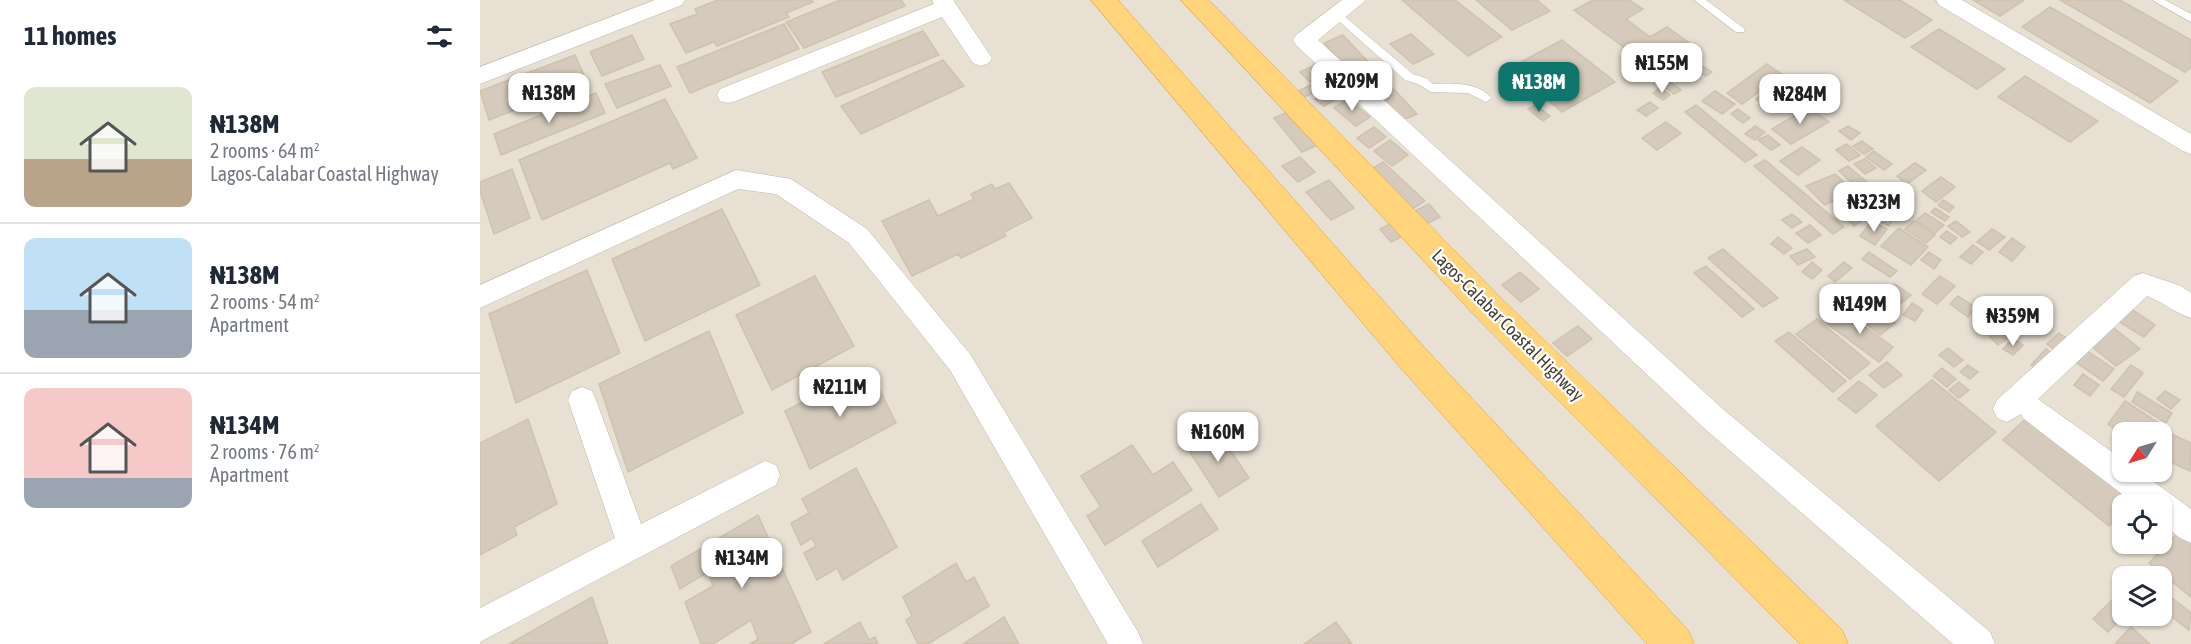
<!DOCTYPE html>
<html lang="en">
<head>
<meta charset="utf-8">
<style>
	body { margin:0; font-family:"Asap Condensed",sans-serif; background:#f6f6f7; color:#1f2937; height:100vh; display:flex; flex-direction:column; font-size:22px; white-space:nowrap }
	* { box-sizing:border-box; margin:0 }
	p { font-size:20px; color:#747a83 }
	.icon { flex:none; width:33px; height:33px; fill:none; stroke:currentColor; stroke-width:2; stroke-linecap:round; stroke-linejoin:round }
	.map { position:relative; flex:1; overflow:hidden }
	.drawer { display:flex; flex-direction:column; background:#fff; width:480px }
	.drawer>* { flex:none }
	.needle { width:39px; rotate:233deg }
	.controls { position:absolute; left:1632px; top:422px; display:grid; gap:12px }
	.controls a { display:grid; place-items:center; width:60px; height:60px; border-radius:12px; background:#fff; box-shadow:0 2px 4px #0004; font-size:30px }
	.price { position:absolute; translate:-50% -51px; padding:0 14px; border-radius:12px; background:#fff; color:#222; font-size:20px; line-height:39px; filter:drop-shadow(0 2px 3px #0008) }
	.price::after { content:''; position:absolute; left:50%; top:36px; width:18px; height:14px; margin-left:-9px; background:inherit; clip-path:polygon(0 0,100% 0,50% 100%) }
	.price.on { background:#0f766e; color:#fff }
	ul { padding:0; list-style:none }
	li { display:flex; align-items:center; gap:18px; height:150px; padding:0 24px }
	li+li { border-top:2px solid #e0e1e3 }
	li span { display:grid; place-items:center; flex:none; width:168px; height:120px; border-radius:12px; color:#555 }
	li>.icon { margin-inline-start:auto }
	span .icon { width:72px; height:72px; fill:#fffc; stroke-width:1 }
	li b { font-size:26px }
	h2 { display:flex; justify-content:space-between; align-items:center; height:72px; padding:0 24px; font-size:26px }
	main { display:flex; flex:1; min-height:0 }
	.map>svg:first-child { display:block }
</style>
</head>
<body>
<main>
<section class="drawer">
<h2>11 homes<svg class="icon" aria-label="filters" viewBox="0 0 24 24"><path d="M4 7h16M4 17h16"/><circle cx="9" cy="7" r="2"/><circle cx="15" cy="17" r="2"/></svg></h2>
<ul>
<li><span style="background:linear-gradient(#dfe7d0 60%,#b9a48a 0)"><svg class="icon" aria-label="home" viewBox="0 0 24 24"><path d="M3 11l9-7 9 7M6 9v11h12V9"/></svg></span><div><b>₦138M</b><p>2 rooms · 64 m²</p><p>Lagos-Calabar Coastal Highway</p></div></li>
<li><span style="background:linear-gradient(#bfe0f5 60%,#9aa5b1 0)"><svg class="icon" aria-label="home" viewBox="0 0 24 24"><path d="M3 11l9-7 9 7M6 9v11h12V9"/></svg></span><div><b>₦138M</b><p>2 rooms · 54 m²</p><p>Apartment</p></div></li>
<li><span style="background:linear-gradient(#f6c9c9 75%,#9aa5b1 0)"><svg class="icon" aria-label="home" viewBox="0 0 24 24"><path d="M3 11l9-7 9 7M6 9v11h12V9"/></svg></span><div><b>₦134M</b><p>2 rooms · 76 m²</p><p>Apartment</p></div></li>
</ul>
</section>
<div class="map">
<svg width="1711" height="644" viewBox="0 0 1711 644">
	<rect width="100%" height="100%" fill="#f3efe5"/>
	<path fill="#e7e0d3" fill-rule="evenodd" d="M 0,0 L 1711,0 L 1711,644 L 0,644 ZM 1642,432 L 1682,432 L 1682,471 L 1642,471 ZM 1642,504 L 1682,504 L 1682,543 L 1642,543 ZM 1642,576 L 1682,576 L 1682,615 L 1642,615 Z"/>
	<g fill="#d5cabb" stroke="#cfc2ae" stroke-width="1.5">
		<polygon points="238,0 331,0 333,2 306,13 309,17 237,46 234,42 206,53 190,24 217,14 215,9"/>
		<polygon points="360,0 421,0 425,6 324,48 306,22"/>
		<polygon points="922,0 975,0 1022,37 988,56"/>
		<polygon points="996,0 1057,0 1070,11 1032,30"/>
		<polygon points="1113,0 1149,0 1163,9 1146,19 1170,37 1187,27 1212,45 1173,69 1094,10"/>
		<polygon points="1364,0 1420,0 1452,20 1425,38"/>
		<polygon points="1493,0 1544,0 1520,16"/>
		<polygon points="1580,0 1640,0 1711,40 1711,67 1705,72"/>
		<polygon points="1570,7 1698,81 1670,103 1542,27"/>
		<polygon points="304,24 319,49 210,93 197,67"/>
		<polygon points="1459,29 1525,69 1497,89 1431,47"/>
		<polygon points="443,31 459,55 356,97 342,72"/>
		<polygon points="931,34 954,54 933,64 910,44"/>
		<polygon points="152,35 164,59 122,76 110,52"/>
		<polygon points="863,35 937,114 916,123 844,43"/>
		<polygon points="1082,40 1135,82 1082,112 1030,68"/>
		<polygon points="95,55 107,82 9,120 0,91"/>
		<polygon points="463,60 484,86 381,134 361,106"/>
		<polygon points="844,61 853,70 830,82 820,72"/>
		<polygon points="1219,64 1232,72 1226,76 1213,68"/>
		<polygon points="1287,64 1303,75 1262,104 1247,93"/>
		<polygon points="180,65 191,86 137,108 125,84"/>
		<polygon points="850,75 857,80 825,97 819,91"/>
		<polygon points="1545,76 1618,121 1590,142 1518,97"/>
		<polygon points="866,81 874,88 844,106 835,99"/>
		<polygon points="1189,81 1201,90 1194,94 1182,85"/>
		<polygon points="1311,82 1326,94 1307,103 1292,91"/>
		<polygon points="1180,88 1190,95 1183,100 1173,93"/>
		<polygon points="1235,91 1255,104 1242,114 1222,101"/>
		<polygon points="116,93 125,113 21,155 14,134"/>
		<polygon points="1282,95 1293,104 1287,108 1276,99"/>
		<polygon points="185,99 217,158 193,169 190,163 62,220 39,160"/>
		<polygon points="868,99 890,117 876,126 854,108"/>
		<polygon points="1170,102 1178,108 1166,116 1157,110"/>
		<polygon points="1056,105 1070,116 1063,121 1048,109"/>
		<polygon points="1216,105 1277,155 1265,162 1205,112"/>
		<polygon points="1329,107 1349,122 1311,144 1292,129"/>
		<polygon points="1258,109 1270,118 1263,123 1251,114"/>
		<polygon points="810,111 838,145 822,152 794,118"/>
		<polygon points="1186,122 1201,133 1177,150 1162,138"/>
		<polygon points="1275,126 1285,132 1275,140 1265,134"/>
		<polygon points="1368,126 1380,133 1371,140 1359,131"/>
		<polygon points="894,127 906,137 889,148 877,138"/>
		<polygon points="1288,135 1300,145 1291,150 1278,140"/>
		<polygon points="910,140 928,155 912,166 894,151"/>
		<polygon points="1382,141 1393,149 1384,154 1373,146"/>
		<polygon points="1367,144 1380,155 1369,161 1356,150"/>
		<polygon points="1322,147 1340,160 1318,175 1300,161"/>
		<polygon points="1394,151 1412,164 1404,170 1386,157"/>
		<polygon points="820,157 835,172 818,182 802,166"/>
		<polygon points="1385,159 1396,168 1385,174 1374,164"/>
		<polygon points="1285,160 1364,227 1353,234 1274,166"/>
		<polygon points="903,162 945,201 926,213 884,174"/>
		<polygon points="1435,163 1446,170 1427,184 1417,176"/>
		<polygon points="1368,166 1387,182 1377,187 1359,171"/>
		<polygon points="32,169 50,218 14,234 0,191 0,182"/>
		<polygon points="1355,174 1374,191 1345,205 1326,186"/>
		<polygon points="1461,177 1475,187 1456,202 1442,191"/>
		<polygon points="849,180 874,208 851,220 826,192"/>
		<polygon points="529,183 552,218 524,232 526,236 481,258 478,254 432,276 402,221 449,200 458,216 494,199 491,194 512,184 515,189"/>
		<polygon points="1400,191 1424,205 1418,211 1394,197"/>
		<polygon points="1379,197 1395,207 1386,215 1371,205"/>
		<polygon points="1463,200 1474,207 1469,212 1458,205"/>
		<polygon points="949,204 960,217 911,242 900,229"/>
		<polygon points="1455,208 1469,217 1465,221 1451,212"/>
		<polygon points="242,209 280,285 165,341 132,259"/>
		<polygon points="1401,209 1415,216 1409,226 1395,219"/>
		<polygon points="1374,210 1385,219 1374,226 1364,217"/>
		<polygon points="1445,213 1464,225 1455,233 1436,221"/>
		<polygon points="1312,214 1322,222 1312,228 1302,220"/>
		<polygon points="1392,221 1407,229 1395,245 1380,236"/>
		<polygon points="1434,221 1455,235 1446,243 1425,229"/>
		<polygon points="1476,221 1490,232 1482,237 1468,226"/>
		<polygon points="1330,225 1341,235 1328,243 1316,233"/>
		<polygon points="1419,228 1448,247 1431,265 1401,246"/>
		<polygon points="1512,229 1525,237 1509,250 1497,242"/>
		<polygon points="1467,231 1477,238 1470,244 1460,237"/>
		<polygon points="1298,237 1312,248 1304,254 1291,244"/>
		<polygon points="1532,238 1545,247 1532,261 1519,252"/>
		<polygon points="1493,245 1503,252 1491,264 1480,257"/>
		<polygon points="1243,249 1298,298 1283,307 1228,258"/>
		<polygon points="1327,249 1335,257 1318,265 1310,256"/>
		<polygon points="1389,252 1417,271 1410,277 1382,259"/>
		<polygon points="1449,252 1461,260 1454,269 1441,260"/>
		<polygon points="1332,262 1342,270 1332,279 1322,272"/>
		<polygon points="1364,262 1372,268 1355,282 1348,276"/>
		<polygon points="1226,266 1274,309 1262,317 1214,273"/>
		<polygon points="107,270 140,353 36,403 9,314"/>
		<polygon points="1040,272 1059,289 1041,302 1022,285"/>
		<polygon points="335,276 374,346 292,390 256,315"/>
		<polygon points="1460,276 1475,286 1457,304 1442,294"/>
		<polygon points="1415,284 1431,295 1417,307 1401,295"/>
		<polygon points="1478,296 1496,308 1488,317 1470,304"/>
		<polygon points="1384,297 1415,323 1400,335 1368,309"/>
		<polygon points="1432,303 1443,310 1435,321 1423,315"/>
		<polygon points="1650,308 1675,325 1664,337 1638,321"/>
		<polygon points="1360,309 1413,347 1399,362 1346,323"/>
		<polygon points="1337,319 1343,324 1390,363 1370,379 1316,334"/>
		<polygon points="1630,325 1660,349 1636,366 1606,342"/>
		<polygon points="1098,326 1112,339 1087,356 1073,343"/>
		<polygon points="1521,329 1531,336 1518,345 1510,337"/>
		<polygon points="229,331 263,413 148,472 119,384"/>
		<polygon points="1309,332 1366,381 1353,392 1295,341"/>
		<polygon points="1579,333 1595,344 1583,356 1567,344"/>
		<polygon points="1533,338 1543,345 1533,355 1523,349"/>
		<polygon points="1601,347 1634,369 1623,381 1591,359"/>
		<polygon points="1468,348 1483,360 1474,367 1459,355"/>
		<polygon points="1566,349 1578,357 1563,374 1551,365"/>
		<polygon points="1407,362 1422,375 1404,388 1389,375"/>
		<polygon points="1488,365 1498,372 1490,379 1480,372"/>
		<polygon points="1651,365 1663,373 1644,397 1631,389"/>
		<polygon points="389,368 416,423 330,469 305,411"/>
		<polygon points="1462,368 1476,379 1467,387 1453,376"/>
		<polygon points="1603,374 1619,385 1610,396 1594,385"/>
		<polygon points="1452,380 1516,432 1459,481 1396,426"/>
		<polygon points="1379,381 1397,395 1376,413 1358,399"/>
		<polygon points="1479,382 1489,390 1479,398 1469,390"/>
		<polygon points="1685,391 1700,400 1691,409 1677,399"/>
		<polygon points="1657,392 1692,413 1686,423 1652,402"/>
		<polygon points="1645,401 1679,423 1673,432 1642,432 1642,434 1628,424"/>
		<polygon points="1552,413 1658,496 1650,504 1642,504 1642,512 1629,526 1523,440"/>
		<polygon points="48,419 77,504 34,527 37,535 0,555 0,443"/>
		<polygon points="736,429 769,478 739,497 706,446"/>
		<polygon points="1681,429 1711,443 1710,471 1682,458"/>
		<polygon points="652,445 673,475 693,462 712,490 625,545 607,516 621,507 601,476"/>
		<polygon points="376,468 417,547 363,580 357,568 337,580 324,553 336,546 332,538 321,545 311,523 329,513 322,499"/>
		<polygon points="721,504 738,529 678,567 662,541"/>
		<polygon points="278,515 331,632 311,644 270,644 278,639 271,620 233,644 221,644 205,602 233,586 228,572 200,589 191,566"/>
		<polygon points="1700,531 1711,540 1711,597 1669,563"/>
		<polygon points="476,563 486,582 494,577 509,606 448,644 438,644 426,620 432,616 423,597"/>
		<polygon points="1638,594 1642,598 1642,615 1645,615 1628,632 1613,619"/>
		<polygon points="1687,594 1711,613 1709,630 1682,609 1682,601"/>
		<polygon points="112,597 128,644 29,644"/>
		<polygon points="524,617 539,644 483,644"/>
		<polygon points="380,622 389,640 395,637 398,644 344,644"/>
		<polygon points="856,622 872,644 824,644"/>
		<polygon points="1651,627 1670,644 1635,644"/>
	</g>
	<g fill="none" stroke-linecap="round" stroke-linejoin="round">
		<g stroke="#beb6a8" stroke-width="1">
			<g id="service">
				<polygon points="1214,0 1226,0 1265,29 1264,32 1256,32"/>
				<polygon points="1672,0 1685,0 1711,14 1711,22"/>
				<path d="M 857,10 L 933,74 L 946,78 L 953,84 C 973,83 997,82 1012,98 L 1006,102 L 988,93 L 951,92 L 938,84 L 925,80 L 853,16 L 853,12 Z"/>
			</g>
		</g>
		<g stroke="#beb6a8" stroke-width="1">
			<g id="minor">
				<polygon points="175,0 205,0 202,5 0,84 0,67"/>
				<polygon points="452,0 473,0 512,58 509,63 501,66 493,63 462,17 256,101 248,103 240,101 237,95 240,89 454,4"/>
				<polygon points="862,0 886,0 838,40 1244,410 1510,632 1515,644 1473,644 1224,428 816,45 813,40 816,35"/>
				<polygon points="1456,0 1482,0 1711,134 1711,154 1703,151 1459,5"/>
				<polygon points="256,170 311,179 387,229 490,354 658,632 663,644 628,644 470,370 369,243 296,194 258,189 0,308 0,285"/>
				<path d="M 1663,273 L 1701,286 L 1711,293 L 1711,318 C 1695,313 1683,302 1667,296 L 1558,399 L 1642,459 L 1642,471 L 1659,471 L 1711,509 L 1711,543 L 1700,538 L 1682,524 L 1682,504 L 1655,504 L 1544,419 L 1541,414 L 1527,422 L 1517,418 L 1513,409 L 1517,400 L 1654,276 Z"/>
				<polygon points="102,387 112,391 116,400 161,524 285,461 296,465 300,475 296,485 0,642 0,608 135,538 88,400 92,391"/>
			</g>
		</g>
		<g stroke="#df9d33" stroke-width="1">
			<g id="trunk">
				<polygon points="611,0 638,0 943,346 1208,630 1214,644 1167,644 919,366"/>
				<polygon points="701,0 729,0 1020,297 1362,630 1368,644 1320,644 996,317"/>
			</g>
		</g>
		<use href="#service" fill="#fff" fill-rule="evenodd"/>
		<use href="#minor" fill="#fff" fill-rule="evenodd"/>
		<use href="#trunk" fill="#ffd47b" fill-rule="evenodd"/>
	</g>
	<g text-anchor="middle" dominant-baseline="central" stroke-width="4.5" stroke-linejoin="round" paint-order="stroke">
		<g font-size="18" fill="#453f35" stroke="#fff">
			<text transform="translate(1028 325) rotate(45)">Lagos-Calabar Coastal Highway</text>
		</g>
	</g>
</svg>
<div class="controls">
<a><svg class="needle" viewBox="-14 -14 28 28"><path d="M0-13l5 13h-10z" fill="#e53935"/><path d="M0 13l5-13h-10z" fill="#747a83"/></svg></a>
<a><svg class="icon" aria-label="locate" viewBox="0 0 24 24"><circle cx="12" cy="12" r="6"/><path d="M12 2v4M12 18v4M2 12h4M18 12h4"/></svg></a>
<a><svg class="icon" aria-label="layers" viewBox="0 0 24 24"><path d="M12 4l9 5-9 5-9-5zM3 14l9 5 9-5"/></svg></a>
</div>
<b class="price" style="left:1182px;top:94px">₦155M</b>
<b class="price" style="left:872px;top:112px">₦209M</b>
<b class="price on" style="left:1059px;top:113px">₦138M</b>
<b class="price" style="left:69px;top:124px">₦138M</b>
<b class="price" style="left:1320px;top:125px">₦284M</b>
<b class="price" style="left:1394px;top:233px">₦323M</b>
<b class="price" style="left:1380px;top:335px">₦149M</b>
<b class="price" style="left:1533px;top:347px">₦359M</b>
<b class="price" style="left:360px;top:418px">₦211M</b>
<b class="price" style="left:738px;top:463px">₦160M</b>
<b class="price" style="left:262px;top:589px">₦134M</b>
</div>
</main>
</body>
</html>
